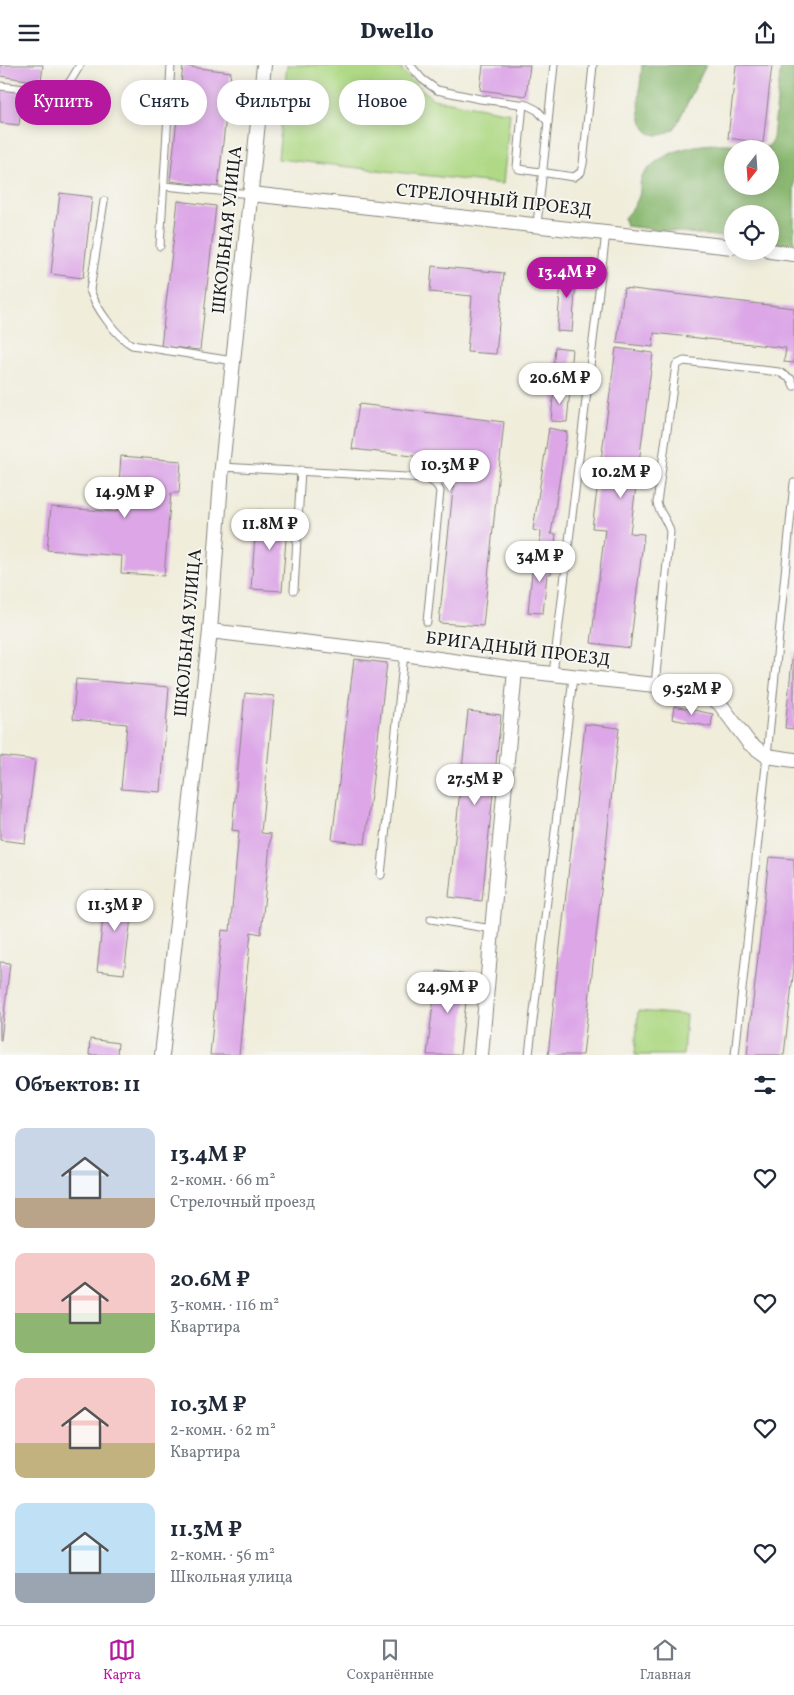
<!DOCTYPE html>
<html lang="ru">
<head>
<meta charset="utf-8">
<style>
	body { margin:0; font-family:Vollkorn,serif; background:#f2f2f3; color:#1f2937; height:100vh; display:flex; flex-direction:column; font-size:19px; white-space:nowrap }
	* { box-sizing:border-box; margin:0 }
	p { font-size:16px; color:#747a83 }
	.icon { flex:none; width:28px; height:28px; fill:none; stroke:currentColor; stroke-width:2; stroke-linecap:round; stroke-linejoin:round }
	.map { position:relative; height:990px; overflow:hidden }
	.details { display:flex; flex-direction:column; background:#fff; flex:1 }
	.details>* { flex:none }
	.guide { position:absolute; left:15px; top:15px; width:500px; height:45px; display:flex; gap:10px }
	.needle { width:32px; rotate:197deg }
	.tools { position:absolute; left:724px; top:75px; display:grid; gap:10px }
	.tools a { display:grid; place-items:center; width:55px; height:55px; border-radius:50%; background:#fff; box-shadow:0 2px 12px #0003; font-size:25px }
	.price { position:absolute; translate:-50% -42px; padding:0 11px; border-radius:18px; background:#fff; color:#222; font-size:16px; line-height:32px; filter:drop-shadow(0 1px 2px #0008) }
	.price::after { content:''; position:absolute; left:50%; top:30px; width:15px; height:11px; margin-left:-8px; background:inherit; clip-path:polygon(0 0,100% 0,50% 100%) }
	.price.on { background:#b5179e; color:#fff }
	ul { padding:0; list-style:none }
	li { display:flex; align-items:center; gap:15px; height:125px; padding:0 15px }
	li span { display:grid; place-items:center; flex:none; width:140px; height:100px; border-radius:10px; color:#555 }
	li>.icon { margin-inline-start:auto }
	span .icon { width:60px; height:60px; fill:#fffc; stroke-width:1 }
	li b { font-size:21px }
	h2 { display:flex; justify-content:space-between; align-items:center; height:60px; padding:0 15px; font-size:21px }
	.chip { padding:0 18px; border-radius:22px; background:#fff; box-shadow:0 2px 12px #0003; font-size:18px; line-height:45px }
	.chip.on { background:#b5179e; color:#fff }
	header { display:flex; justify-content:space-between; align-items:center; height:65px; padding:0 15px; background:#fff; font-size:22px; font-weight:800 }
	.menu { display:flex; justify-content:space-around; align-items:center; height:70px; border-top:1px solid #e0e1e3; background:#fff; font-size:14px; color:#747a83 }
	.menu a { display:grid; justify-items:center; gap:2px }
	.menu .on { color:#b5179e }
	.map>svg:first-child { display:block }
</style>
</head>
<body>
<header><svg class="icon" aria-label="menu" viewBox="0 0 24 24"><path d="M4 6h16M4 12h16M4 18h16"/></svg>Dwello<svg class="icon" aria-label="share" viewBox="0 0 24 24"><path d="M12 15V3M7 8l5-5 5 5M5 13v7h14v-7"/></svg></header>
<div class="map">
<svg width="794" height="990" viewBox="0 0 794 990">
	<rect width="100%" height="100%" fill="#f6f6f2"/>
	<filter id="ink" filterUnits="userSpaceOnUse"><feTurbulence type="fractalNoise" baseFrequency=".02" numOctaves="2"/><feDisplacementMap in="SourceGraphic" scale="10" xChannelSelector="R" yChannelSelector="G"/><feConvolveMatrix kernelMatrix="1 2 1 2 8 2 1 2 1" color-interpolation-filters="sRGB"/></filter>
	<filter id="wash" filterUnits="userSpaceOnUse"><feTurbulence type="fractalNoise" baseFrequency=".0096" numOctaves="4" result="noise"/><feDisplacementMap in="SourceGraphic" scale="20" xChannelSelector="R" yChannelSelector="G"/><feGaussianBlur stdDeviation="1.12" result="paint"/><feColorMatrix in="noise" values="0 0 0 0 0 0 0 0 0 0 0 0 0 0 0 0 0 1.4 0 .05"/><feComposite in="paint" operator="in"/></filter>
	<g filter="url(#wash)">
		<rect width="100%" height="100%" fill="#f0eddb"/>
		<g fill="#afd985" stroke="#667a50">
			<polygon points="287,0 400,0 402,6 433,34 510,48 503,119 278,94"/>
			<polygon points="638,946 686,950 683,990 635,990"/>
		</g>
		<g fill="#8bb972" stroke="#546a47" fill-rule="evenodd">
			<path d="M 642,0 L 706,0 L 675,63 C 668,68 660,73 650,68 C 633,59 641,17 642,0 Z"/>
			<path d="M 781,0 L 794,0 L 794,181 L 770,178 L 770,149 L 732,149 L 732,173 L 626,161 L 624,153 C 630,146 636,140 639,131 C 641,125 639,117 642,112 C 647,104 656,96 664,92 C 697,74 730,79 766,82 L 771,79 L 773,73 ZM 732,84 L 770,84 L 770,121 L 732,121 Z"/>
		</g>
		<g id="blocks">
			<g fill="#dca6e7">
				<polygon points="0,0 43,0 41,17 0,11"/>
				<polygon points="483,0 530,0 526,31 480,25"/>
				<polygon points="736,0 772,0 763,78 728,73"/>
				<polygon points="183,1 231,7 218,122 170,116"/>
				<polygon points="0,24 23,27 19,60 0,58"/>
				<polygon points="60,128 92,132 83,213 51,209"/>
				<polygon points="178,136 216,141 200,285 161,281"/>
				<polygon points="432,201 504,208 496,289 467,287 472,231 430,227"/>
				<polygon points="562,202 577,203 572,267 557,266"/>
				<polygon points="624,223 794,243 794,298 784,297 786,283 654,268 653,282 617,278"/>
				<polygon points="555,282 572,284 570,307 553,306"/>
				<polygon points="616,283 653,288 630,468 644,469 630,583 591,578 605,464 592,463"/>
				<polygon points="554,323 570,325 567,357 551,356"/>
				<polygon points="359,339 504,357 483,561 439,558 456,396 352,384"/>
				<polygon points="549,363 567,367 551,469 556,469 555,480 540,479 541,467 533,465"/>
				<polygon points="121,391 181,396 179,428 171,428 164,511 121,508 122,491 47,485 51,442 117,447"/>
				<polygon points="257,445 288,447 282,526 251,524"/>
				<polygon points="539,486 553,488 551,509 547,509 543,548 528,547 532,507 537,507"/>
				<polygon points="793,586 794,586 794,664 785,663"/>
				<polygon points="354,594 387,598 365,779 332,775"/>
				<polygon points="76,614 169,622 161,727 121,724 127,659 73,654"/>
				<polygon points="245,628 274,631 261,768 271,769 261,869 251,867 239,990 210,990 222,865 230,866 239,766 232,765"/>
				<polygon points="674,641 713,649 711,662 672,654"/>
				<polygon points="468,646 501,650 482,836 449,832"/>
				<polygon points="585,659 619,663 583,990 548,990"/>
				<polygon points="0,691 35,695 25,778 0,775"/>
				<polygon points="769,792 794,794 794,902 784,990 747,990"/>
				<polygon points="106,826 134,829 124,909 97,906"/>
				<polygon points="0,897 10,898 1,975 0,975"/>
				<polygon points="437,906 469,910 460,990 427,990"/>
				<polygon points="90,974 118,978 117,990 89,990"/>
			</g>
		</g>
	</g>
	<g filter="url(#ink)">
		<use href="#blocks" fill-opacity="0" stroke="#86847c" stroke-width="1"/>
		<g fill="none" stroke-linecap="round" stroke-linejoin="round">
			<g stroke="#86847c" stroke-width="9">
				<g id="lane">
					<polyline points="410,0 422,14 437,25 480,34 527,40 537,45 548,57 537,159"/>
					<path d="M 0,21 C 15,22 56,31 67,20 C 72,15 76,6 80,0"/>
					<polyline points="523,39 517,102 519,104 574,112 581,107 583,99 593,0"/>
					<polyline points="548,57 554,0"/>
					<polyline points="164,121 251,129"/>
					<path d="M 104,136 L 90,225 C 96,243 116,271 132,280 L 233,296"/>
					<polyline points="160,181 171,0"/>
					<path d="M 222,402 L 425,413 C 433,416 437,419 440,426 L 427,557"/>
					<polyline points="294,525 301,405"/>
					<polyline points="553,609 606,168"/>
					<path d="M 655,620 L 670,467 C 668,456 660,449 657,438 L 676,300 L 684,296 L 779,307 L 791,314 L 794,321"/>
					<polyline points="381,810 404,589"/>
					<polyline points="431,854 492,864"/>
					<polyline points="529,990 573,612"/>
					<polyline points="735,990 767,691 794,418"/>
				</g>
			</g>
			<g stroke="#86847c" stroke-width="16">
				<g id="street">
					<polyline points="251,129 732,182"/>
					<polyline points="770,186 794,189"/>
					<polyline points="210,566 404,589 515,605 655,620 706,628 720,639 749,678 767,691 794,695"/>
					<polyline points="162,990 210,566 222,402 264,0"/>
					<polyline points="481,990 515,605"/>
				</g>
			</g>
			<use href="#lane" stroke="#fff" stroke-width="7"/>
			<use href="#street" stroke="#fff" stroke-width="14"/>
		</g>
	</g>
	<g text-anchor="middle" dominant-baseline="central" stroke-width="4" stroke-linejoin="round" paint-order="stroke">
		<g font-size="18" fill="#1c1c1c" stroke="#f6f6f2">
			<text transform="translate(494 136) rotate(6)">СТРЕЛОЧНЫЙ ПРОЕЗД</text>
			<text transform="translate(228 165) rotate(-84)">ШКОЛЬНАЯ УЛИЦА</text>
			<text transform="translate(189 568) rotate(-85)">ШКОЛЬНАЯ УЛИЦА</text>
			<text transform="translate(518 585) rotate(7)">БРИГАДНЫЙ ПРОЕЗД</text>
		</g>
	</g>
</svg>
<div class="tools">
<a><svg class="needle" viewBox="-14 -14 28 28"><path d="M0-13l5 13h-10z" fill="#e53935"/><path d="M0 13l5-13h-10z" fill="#747a83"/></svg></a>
<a><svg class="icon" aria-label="locate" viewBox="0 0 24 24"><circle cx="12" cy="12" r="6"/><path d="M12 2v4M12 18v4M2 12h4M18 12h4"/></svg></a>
</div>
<b class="price on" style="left:567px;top:234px">13.4M ₽</b>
<b class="price" style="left:560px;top:340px">20.6M ₽</b>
<b class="price" style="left:450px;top:427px">10.3M ₽</b>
<b class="price" style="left:621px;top:434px">10.2M ₽</b>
<b class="price" style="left:125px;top:454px">14.9M ₽</b>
<b class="price" style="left:270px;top:486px">11.8M ₽</b>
<b class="price" style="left:540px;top:518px">34M ₽</b>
<b class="price" style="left:692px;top:651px">9.52M ₽</b>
<b class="price" style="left:475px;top:741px">27.5M ₽</b>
<b class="price" style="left:115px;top:867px">11.3M ₽</b>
<b class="price" style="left:448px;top:949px">24.9M ₽</b>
<div class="guide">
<a class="chip on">Купить</a>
<a class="chip">Снять</a>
<a class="chip">Фильтры</a>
<a class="chip">Новое</a>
</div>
</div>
<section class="details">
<h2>Объектов: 11<svg class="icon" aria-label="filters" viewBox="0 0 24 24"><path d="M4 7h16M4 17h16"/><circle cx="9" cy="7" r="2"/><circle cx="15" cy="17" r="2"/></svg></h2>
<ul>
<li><span style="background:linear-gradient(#c9d6e8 70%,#b9a48a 0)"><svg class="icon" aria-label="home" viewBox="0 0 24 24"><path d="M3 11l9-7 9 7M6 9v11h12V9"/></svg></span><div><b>13.4M ₽</b><p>2-комн. · 66 m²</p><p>Стрелочный проезд</p></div><svg class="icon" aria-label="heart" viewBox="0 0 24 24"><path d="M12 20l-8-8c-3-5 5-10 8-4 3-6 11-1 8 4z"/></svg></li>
<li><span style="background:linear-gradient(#f6c9c9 60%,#8fb573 0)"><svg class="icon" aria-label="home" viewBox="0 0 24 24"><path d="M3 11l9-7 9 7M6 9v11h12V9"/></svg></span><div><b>20.6M ₽</b><p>3-комн. · 116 m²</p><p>Квартира</p></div><svg class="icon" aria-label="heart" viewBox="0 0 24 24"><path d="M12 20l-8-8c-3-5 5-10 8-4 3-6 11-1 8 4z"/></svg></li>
<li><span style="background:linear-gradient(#f6c9c9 65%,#c2b280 0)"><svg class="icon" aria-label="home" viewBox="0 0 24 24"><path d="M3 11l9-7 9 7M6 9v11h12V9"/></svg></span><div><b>10.3M ₽</b><p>2-комн. · 62 m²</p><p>Квартира</p></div><svg class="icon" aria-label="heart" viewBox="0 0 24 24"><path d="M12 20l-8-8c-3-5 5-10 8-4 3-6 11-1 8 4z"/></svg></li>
<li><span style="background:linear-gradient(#bfe0f5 70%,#9aa5b1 0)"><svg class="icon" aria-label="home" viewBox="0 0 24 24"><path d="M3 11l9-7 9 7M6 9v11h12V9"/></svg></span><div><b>11.3M ₽</b><p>2-комн. · 56 m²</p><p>Школьная улица</p></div><svg class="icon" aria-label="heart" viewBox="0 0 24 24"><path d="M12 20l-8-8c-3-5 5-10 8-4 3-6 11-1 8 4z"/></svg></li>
</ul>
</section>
<nav class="menu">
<a class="on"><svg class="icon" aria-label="map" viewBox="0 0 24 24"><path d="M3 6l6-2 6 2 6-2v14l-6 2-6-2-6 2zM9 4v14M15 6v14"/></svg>Карта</a>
<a><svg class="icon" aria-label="saved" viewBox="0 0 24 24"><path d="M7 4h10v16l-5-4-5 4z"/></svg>Сохранённые</a>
<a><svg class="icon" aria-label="home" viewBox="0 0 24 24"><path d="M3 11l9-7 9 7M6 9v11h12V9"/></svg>Главная</a>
</nav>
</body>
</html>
